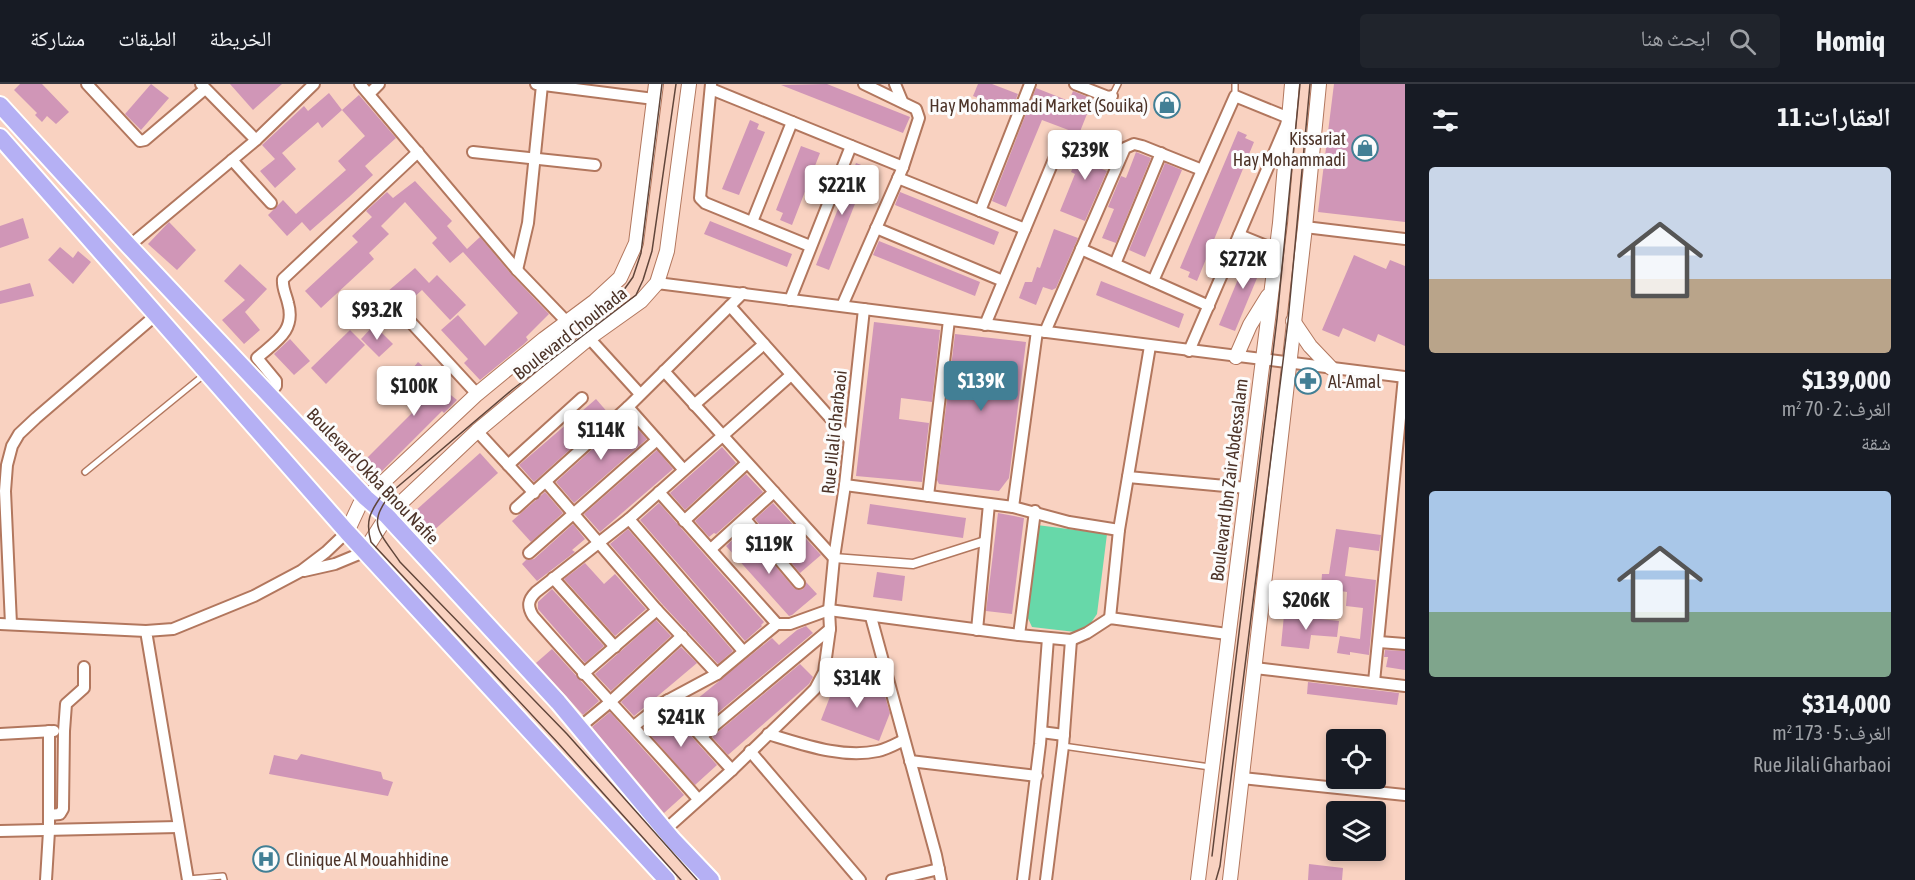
<!DOCTYPE html>
<html lang="ar">
<head>
<meta charset="utf-8">
<style>
	body { margin:0; font-family:"Asap Condensed","Noto Naskh Arabic",sans-serif; background:#20242c; color:#f1f3f6; direction:rtl; height:100vh; display:flex; flex-direction:column; font-size:22px; white-space:nowrap }
	* { box-sizing:border-box; margin:0 }
	p { font-size:20px; color:#9ea1a6 }
	.icon { flex:none; width:33px; height:33px; fill:none; stroke:currentColor; stroke-width:2; stroke-linecap:round; stroke-linejoin:round }
	.map { position:relative; flex:1; overflow:hidden; direction:ltr }
	.panel { display:flex; flex-direction:column; background:#171b24; width:510px }
	.panel>* { flex:none }
	.tools { position:absolute; left:1326px; top:645px; display:grid; gap:12px }
	.tools a { display:grid; place-items:center; width:60px; height:60px; border-radius:6px; background:#171b24; box-shadow:0 3px 9px #0003; font-size:30px }
	.price { position:absolute; translate:-50% -51px; padding:0 14px; border-radius:6px; background:#fff; color:#222; font-size:20px; line-height:39px; filter:drop-shadow(0 2px 3px #0008) }
	.price::after { content:''; position:absolute; left:50%; top:36px; width:18px; height:14px; margin-left:-9px; background:inherit; clip-path:polygon(0 0,100% 0,50% 100%) }
	.price.current { background:#427f95; color:#fff }
	ul { padding:0; list-style:none }
	li { display:grid; align-content:center; gap:12px; height:318px; padding:0 24px }
	li span { display:grid; place-items:center; height:186px; border-radius:6px; color:#555 }
	li>.icon { margin-inline-start:auto }
	span .icon { width:108px; height:108px; fill:#fffc; stroke-width:1 }
	li b { font-size:26px }
	h2 { display:flex; justify-content:space-between; align-items:center; height:72px; padding:0 24px; font-size:26px }
	header { display:flex; align-items:center; gap:36px; box-sizing:border-box; height:84px; padding:0 30px; background:#171b24; border-bottom:2px solid #363941 }
	header strong { font-size:28px }
	nav { display:flex; gap:33px; margin-inline-start:auto; font-size:21px }
	.search { width:420px; height:54px; background:#20242c; display:flex; align-items:center; gap:15px; box-sizing:border-box; padding:0 21px; border-radius:6px; color:#9ea1a6; font-size:22px }
	main { display:flex; flex:1; min-height:0 }
	.map>svg:first-child { display:block }
</style>
</head>
<body>
<header>
<strong>Homiq</strong>
<div class="search"><svg class="icon" aria-label="search" viewBox="0 0 24 24"><circle cx="10" cy="10" r="6"/><path d="M15 15l6 6"/></svg>ابحث هنا</div>
<nav><a>الخريطة</a><a>الطبقات</a><a>مشاركة</a></nav>
</header>
<main>
<section class="panel">
<h2>العقارات: 11<svg class="icon" aria-label="filters" viewBox="0 0 24 24"><path d="M4 7h16M4 17h16"/><circle cx="9" cy="7" r="2"/><circle cx="15" cy="17" r="2"/></svg></h2>
<ul>
<li><span style="background:linear-gradient(#c9d6e8 60%,#b9a48a 0)"><svg class="icon" aria-label="home" viewBox="0 0 24 24"><path d="M3 11l9-7 9 7M6 9v11h12V9"/></svg></span><div><b>$139,000</b><p>الغرف: 2 · 70 m²</p><p>شقة</p></div></li>
<li><span style="background:linear-gradient(#a9c7e8 65%,#7fa58c 0)"><svg class="icon" aria-label="home" viewBox="0 0 24 24"><path d="M3 11l9-7 9 7M6 9v11h12V9"/></svg></span><div><b>$314,000</b><p>الغرف: 5 · 173 m²</p><p>Rue Jilali Gharbaoi</p></div></li>
</ul>
</section>
<div class="map">
<svg width="1405" height="796" viewBox="0 0 1405 796">
	<rect width="100%" height="100%" fill="#f9d2c1"/>
	<polygon fill="#67d8a9" points="1037,441 1107,450 1097,530 1084,549 1032,543 1026,530"/>
	<g fill="#d096b7">
		<polygon points="20,0 42,0 69,28 56,40 47,32 42,38 35,31 37,29 14,6"/>
		<polygon points="151,0 169,14 141,46 125,30"/>
		<polygon points="230,0 282,0 253,26"/>
		<polygon points="827,0 910,33 903,49 781,1"/>
		<polygon points="978,0 992,0 1018,10 1011,27 973,12"/>
		<polygon points="1334,0 1405,0 1405,138 1318,128"/>
		<polygon points="1036,4 1069,17 1073,7 1093,15 1079,50 1042,36 1006,123 992,117"/>
		<polygon points="329,9 342,26 322,44 318,38 282,69 296,85 275,104 260,87 275,75 262,61 304,22 308,27"/>
		<polygon points="359,11 396,54 365,82 373,91 349,113 310,147 302,138 287,152 268,131 283,116 296,130 346,86 338,77 365,52 342,26"/>
		<polygon points="750,36 759,40 757,45 765,48 739,111 722,105"/>
		<polygon points="1238,47 1247,51 1245,54 1254,58 1197,197 1188,193 1190,188 1180,184"/>
		<polygon points="1084,55 1105,63 1097,83 1107,87 1085,137 1060,127 1075,90 1071,88"/>
		<polygon points="801,62 820,69 792,141 780,136 783,129 776,126"/>
		<polygon points="1136,68 1151,74 1116,159 1102,154 1114,125 1108,123 1121,92 1126,94"/>
		<polygon points="856,79 869,84 829,186 816,181"/>
		<polygon points="1165,79 1182,86 1145,173 1129,166"/>
		<polygon points="415,97 452,137 447,142 467,165 480,153 512,191 549,230 526,253 528,256 524,260 480,296 464,279 468,275 441,246 458,231 485,262 518,229 463,168 450,179 432,159 437,154 405,118 381,142 389,150 369,169 374,175 321,224 305,207 358,158 352,152 372,133 366,127 387,108 393,114"/>
		<polygon points="900,108 999,148 994,161 895,121"/>
		<polygon points="23,134 29,154 0,164 0,142"/>
		<polygon points="710,137 792,170 787,183 704,150"/>
		<polygon points="169,138 196,166 177,186 148,160"/>
		<polygon points="1054,145 1078,154 1056,204 1052,206 1043,203 1036,221 1019,214 1025,198 1032,198 1037,183 1040,184"/>
		<polygon points="879,157 980,198 975,212 873,171"/>
		<polygon points="60,163 73,174 78,167 91,178 73,200 48,176"/>
		<polygon points="1251,164 1267,170 1235,247 1219,241"/>
		<polygon points="1354,171 1386,185 1390,176 1405,182 1405,262 1378,250 1375,258 1343,244 1339,253 1322,246"/>
		<polygon points="240,180 267,205 245,228 260,246 244,260 222,236 245,216 224,197"/>
		<polygon points="415,184 429,199 437,191 466,221 450,236 422,206 388,236 373,220"/>
		<polygon points="1101,197 1184,230 1179,244 1096,211"/>
		<polygon points="30,199 34,212 0,220 0,207"/>
		<polygon points="874,238 940,246 932,318 901,314 899,335 929,339 922,398 856,392"/>
		<polygon points="374,241 393,260 379,273 361,255"/>
		<polygon points="350,246 365,261 326,300 311,284"/>
		<polygon points="955,250 1026,258 1009,394 999,407 939,400 937,396"/>
		<polygon points="290,255 310,277 294,291 274,270"/>
		<polygon points="418,278 449,305 447,308 457,316 444,329 442,327 379,390 365,376 427,314 404,295"/>
		<polygon points="1301,289 1318,292 1316,305 1299,302"/>
		<polygon points="596,315 609,330 534,398 519,381"/>
		<polygon points="630,337 647,355 574,419 556,398 619,341 622,344"/>
		<polygon points="722,363 736,379 685,426 670,409"/>
		<polygon points="657,366 673,385 600,448 584,430"/>
		<polygon points="480,369 498,389 423,456 405,436"/>
		<polygon points="746,390 763,408 716,450 714,449 709,453 695,437"/>
		<polygon points="545,408 563,429 531,458 512,437"/>
		<polygon points="659,419 764,538 761,541 762,542 745,557 640,436"/>
		<polygon points="773,419 821,471 800,489 755,435"/>
		<polygon points="870,420 966,434 963,454 867,440"/>
		<polygon points="998,429 1024,434 1012,530 986,527"/>
		<polygon points="573,440 585,455 572,466 575,468 537,497 522,480 526,476 534,475"/>
		<polygon points="628,445 733,567 718,580 663,521 610,460"/>
		<polygon points="744,445 794,504 800,506 803,505 806,498 817,510 792,531 789,532 726,462"/>
		<polygon points="1336,445 1381,451 1379,467 1349,463 1345,492 1376,496 1369,571 1350,568 1350,571 1337,569 1340,552 1360,555 1363,524 1346,522 1347,508 1321,504 1322,490 1329,490"/>
		<polygon points="585,479 604,500 615,490 646,525 615,552 564,495"/>
		<polygon points="877,488 905,492 902,517 873,513"/>
		<polygon points="552,505 604,562 585,579 538,525 538,518"/>
		<polygon points="1284,531 1339,537 1337,553 1311,551 1309,565 1281,562"/>
		<polygon points="656,536 671,552 611,607 595,590"/>
		<polygon points="806,542 813,549 702,642 686,624 772,554 779,561 797,546"/>
		<polygon points="681,563 697,579 634,632 621,618"/>
		<polygon points="552,565 599,617 583,631 536,579"/>
		<polygon points="1385,566 1405,567 1405,586 1386,583 1388,573 1384,573"/>
		<polygon points="800,580 813,593 809,600 728,671 712,653"/>
		<polygon points="838,592 884,609 890,629 879,657 821,636"/>
		<polygon points="1308,598 1399,609 1397,621 1307,610"/>
		<polygon points="610,628 684,711 664,729 592,643"/>
		<polygon points="664,628 672,637 675,634 717,681 695,701 644,644"/>
		<polygon points="301,670 381,688 383,695 393,698 388,712 269,690 274,671 297,676"/>
		<polygon points="1309,780 1343,784 1342,796 1308,796"/>
	</g>
	<g fill="none" stroke-linecap="round" stroke-linejoin="round">
		<g stroke="#b2775e" stroke-width="8">
			<g id="service">
				<polyline points="1235,0 1235,12"/>
				<polyline points="1112,12 1118,0"/>
				<polyline points="85,388 205,290"/>
				<polyline points="1063,662 1210,683"/>
				<polyline points="188,795 223,792 224,796"/>
			</g>
		</g>
		<g stroke="#b2775e" stroke-width="11">
			<polyline id="pedestrian" points="834,474 913,480 985,457"/>
		</g>
		<g stroke="#b2775e" stroke-width="14">
			<g id="minor">
				<polyline points="87,0 140,57 145,56 205,5"/>
				<polyline points="201,0 256,56"/>
				<polyline points="360,0 517,186 566,237"/>
				<polyline points="536,0 654,15"/>
				<polyline points="711,0 700,114 705,119 810,162"/>
				<polyline points="895,0 902,17"/>
				<polyline points="1075,0 1108,13 1112,12"/>
				<polyline points="711,5 903,83"/>
				<polyline points="370,9 379,0"/>
				<polyline points="473,68 595,81"/>
				<polyline points="232,76 271,119"/>
				<polyline points="898,94 1025,145"/>
				<polyline points="980,127 1030,0"/>
				<polyline points="752,138 792,38"/>
				<polyline points="1305,143 1405,155"/>
				<polyline points="876,144 1003,197"/>
				<polyline points="129,162 256,56 314,0"/>
				<polyline points="1081,165 1209,222"/>
				<polyline points="1115,180 1161,69"/>
				<polyline points="517,186 528,139 542,1"/>
				<polyline points="1153,197 1235,12 1289,34 1239,151"/>
				<polyline points="657,199 1405,293"/>
				<polyline points="790,216 851,62"/>
				<polyline points="730,222 849,355"/>
				<polyline points="842,222 903,83 919,34 916,25 864,0"/>
				<polyline points="405,232 477,310"/>
				<polyline points="985,241 1057,68"/>
				<polyline points="1045,248 1125,64 1134,60 1142,62 1202,86"/>
				<polyline points="589,254 640,310"/>
				<polyline points="1189,267 1239,151 1276,166"/>
				<polyline points="664,287 834,474"/>
				<path d="M 269,310 L 276,302 L 276,297 L 257,274 C 276,257 296,247 288,219 C 286,210 282,204 283,195 L 418,68"/>
				<polyline points="694,321 764,260"/>
				<polyline points="628,323 683,385"/>
				<polyline points="477,347 534,409"/>
				<polyline points="508,381 582,314"/>
				<polyline points="1128,393 1247,404"/>
				<polyline points="546,398 657,526 717,590"/>
				<polyline points="845,401 1013,423 1069,438 1119,446"/>
				<polyline points="659,408 777,540 790,540 829,526 1019,551 1071,556 1087,549 1110,534 1227,550"/>
				<polyline points="928,412 949,236"/>
				<polyline points="1013,423 1037,247"/>
				<polyline points="516,424 628,323 743,209"/>
				<polyline points="629,435 743,567"/>
				<polyline points="745,435 799,499"/>
				<polyline points="684,437 747,379"/>
				<polyline points="711,465 774,408"/>
				<polyline points="529,469 657,356"/>
				<polyline points="304,487 335,480 364,468"/>
				<polyline points="553,494 615,563"/>
				<polyline points="871,533 936,771 941,796"/>
				<polyline points="1110,534 1119,446 1150,262"/>
				<polyline points="0,540 146,547"/>
				<polyline points="11,540 5,407 7,381 12,362 19,350 36,334 156,231"/>
				<polyline points="977,546 989,420"/>
				<polyline points="1019,551 1035,427"/>
				<polyline points="1379,558 1405,560"/>
				<polyline points="1255,584 1405,602"/>
				<polyline points="583,590 657,526"/>
				<polyline points="1374,598 1404,293"/>
				<polyline points="668,616 732,686"/>
				<polyline points="634,642 663,619 717,590 777,540"/>
				<polyline points="580,643 609,619 682,552"/>
				<polyline points="1041,648 1064,651"/>
				<polyline points="0,650 54,647"/>
				<path d="M 768,650 C 802,660 842,675 878,667 C 887,665 896,660 904,656"/>
				<polyline points="702,652 830,545"/>
				<polyline points="750,667 860,796"/>
				<polyline points="910,677 1037,692"/>
				<polyline points="1242,694 1405,711"/>
				<path d="M 698,715 C 644,653 587,594 533,532 C 527,522 528,516 536,508 L 629,435 L 791,291"/>
				<polyline points="49,731 60,730 63,725 64,647 66,620 84,604 84,583"/>
				<polyline points="665,746 732,686 806,614 815,605 824,588 830,545 829,526 834,474 845,401 864,225"/>
				<polyline points="0,747 178,743"/>
				<polyline points="46,796 49,747 49,647"/>
				<polyline points="188,796 146,547 173,545 254,512 301,487 326,468 347,448"/>
				<polyline points="892,796 939,785"/>
				<polyline points="1023,796 1040,660 1048,554"/>
				<polyline points="1046,796 1063,662 1071,556"/>
			</g>
		</g>
		<g stroke="#b2775e" stroke-width="16">
			<g id="tertiary">
				<polyline points="1293,237 1310,262 1331,284"/>
				<polyline points="1236,273 1250,241 1268,212"/>
				<polyline points="347,448 360,420 477,310 544,255 595,217 620,194 636,159 656,0"/>
				<polyline points="364,468 387,432 477,347 589,254 641,217 657,199 667,167 689,0"/>
				<polyline points="1198,796 1280,139 1292,0"/>
				<polyline points="1230,796 1305,143 1319,0"/>
			</g>
		</g>
		<g stroke="#fff" stroke-width="20">
			<g id="primary">
				<polyline points="0,21 129,162 366,414 387,432 558,618 673,756 711,796"/>
				<polyline points="0,53 347,448 667,796"/>
			</g>
		</g>
		<use href="#service" stroke="#fff" stroke-width="5"/>
		<use href="#pedestrian" stroke="#fff" stroke-width="8"/>
		<use href="#minor" stroke="#fff" stroke-width="10"/>
		<use href="#tertiary" stroke="#fff" stroke-width="14"/>
		<use href="#primary" stroke="#b5b0f4" stroke-width="16"/>
		<g stroke="#60453a" stroke-width="1.5">
			<path d="M 676,0 L 652,167 L 643,196 L 636,211 L 513,305 L 395,405 C 365,439 378,446 400,478 L 567,650 L 697,796"/>
			<polyline points="578,244 621,210 633,193 641,169 662,0"/>
			<path d="M 382,411 C 370,428 365,437 371,458 L 558,659 L 681,796"/>
			<polyline points="1212,772 1277,235 1300,0"/>
			<polyline points="1216,796 1220,782 1288,237 1310,0"/>
		</g>
	</g>
	<defs>
		<g id="shop-ring" transform="scale(1.35)"><circle r="9.5" fill="#fcfcfc" stroke="#427f95" stroke-width="1.5"/><path d="M-5-2.5h2.3a2.7 3.5 0 0 1 5.4 0H5L5.5 6h-11ZM-1.5-2.5h3a1.5 2.3 0 0 0-3 0Z" fill="#427f95"/></g>
		<g id="pharmacy-ring" transform="scale(1.35)"><circle r="9.5" fill="#fcfcfc" stroke="#427f95" stroke-width="1.5"/><path d="M-2-6h4v4h4v4h-4v4h-4v-4h-4v-4h4Z" fill="#427f95"/></g>
		<g id="hospital-ring" transform="scale(1.35)"><circle r="9.5" fill="#fcfcfc" stroke="#427f95" stroke-width="1.5"/><path d="M-5-5h3v3.5h4V-5h3V5h-3V1.5h-4V5h-3Z" fill="#427f95"/></g>
	</defs>
	<g fill-rule="evenodd">
		<use href="#shop-ring" x="1167" y="21"/>
		<use href="#shop-ring" x="1365" y="64"/>
		<use href="#pharmacy-ring" x="1308" y="297"/>
		<use href="#hospital-ring" x="266" y="775"/>
	</g>
	<g text-anchor="middle" dominant-baseline="central" stroke-width="6" stroke-linejoin="round" paint-order="stroke">
		<g font-size="18" fill="#4c3328" stroke="#fcfcfc" text-anchor="end">
			<text x="1148" y="21">Hay Mohammadi Market (Souika)</text>
			<text x="1346" y="54">Kissariat<tspan x="1346" dy="21">Hay Mohammadi</tspan></text>
			<text x="1328" y="297" text-anchor="start">Al-Amal</text>
			<text x="286" y="775" text-anchor="start">Clinique Al Mouahhidine</text>
		</g>
		<g font-size="18" fill="#4c3328" stroke="#fcfcfc">
			<text transform="translate(570 249) rotate(-38)">Boulevard Chouhada</text>
			<text transform="translate(834 348) rotate(-84)">Rue Jilali Gharbaoi</text>
			<text transform="translate(373 392) rotate(46)">Boulevard Okba Bnou Nafie</text>
			<text transform="translate(1229 396) rotate(-83)">Boulevard Ibn Zair Abdessalam</text>
		</g>
	</g>
</svg>
<div class="tools">
<a><svg class="icon" aria-label="locate" viewBox="0 0 24 24"><circle cx="12" cy="12" r="6"/><path d="M12 2v4M12 18v4M2 12h4M18 12h4"/></svg></a>
<a><svg class="icon" aria-label="layers" viewBox="0 0 24 24"><path d="M12 4l9 5-9 5-9-5zM3 14l9 5 9-5"/></svg></a>
</div>
<b class="price" style="left:1085px;top:97px">$239K</b>
<b class="price" style="left:842px;top:132px">$221K</b>
<b class="price" style="left:1243px;top:206px">$272K</b>
<b class="price" style="left:377px;top:257px">$93.2K</b>
<b class="price current" style="left:981px;top:328px">$139K</b>
<b class="price" style="left:414px;top:333px">$100K</b>
<b class="price" style="left:601px;top:377px">$114K</b>
<b class="price" style="left:769px;top:491px">$119K</b>
<b class="price" style="left:1306px;top:547px">$206K</b>
<b class="price" style="left:857px;top:625px">$314K</b>
<b class="price" style="left:681px;top:664px">$241K</b>
</div>
</main>
</body>
</html>
